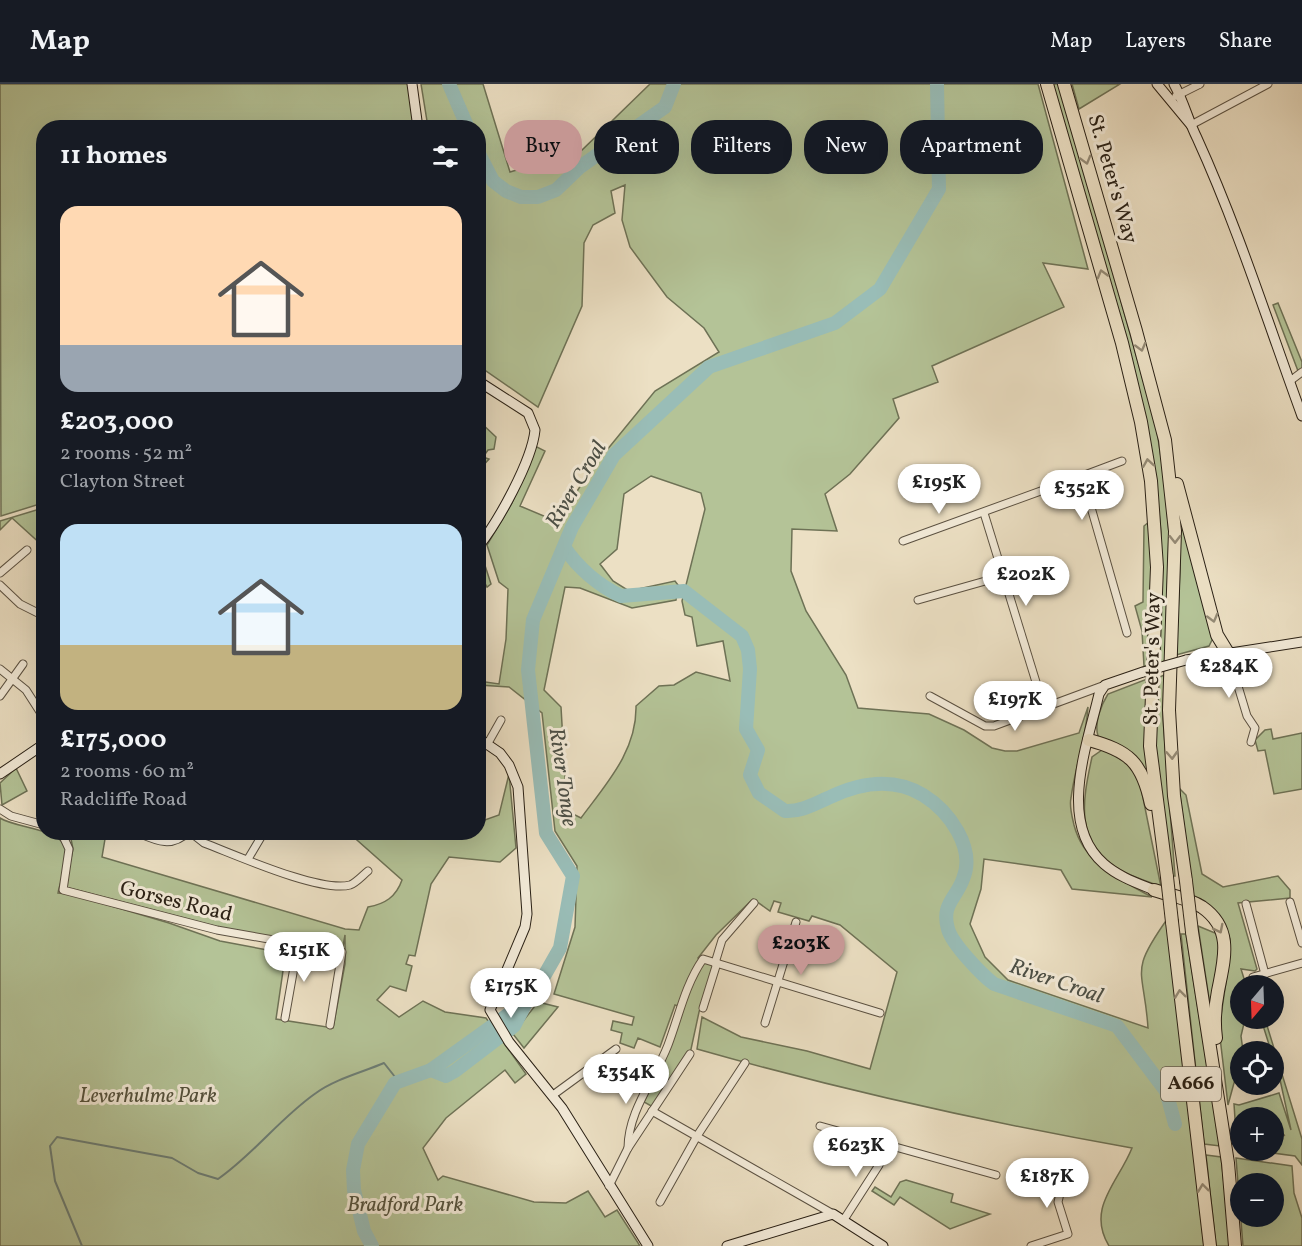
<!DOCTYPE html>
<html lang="en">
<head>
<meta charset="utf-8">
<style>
	body { margin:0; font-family:Vollkorn,serif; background:#20242c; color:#f1f3f6; height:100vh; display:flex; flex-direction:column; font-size:22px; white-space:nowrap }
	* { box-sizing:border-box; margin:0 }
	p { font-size:20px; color:#9ea1a6 }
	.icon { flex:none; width:33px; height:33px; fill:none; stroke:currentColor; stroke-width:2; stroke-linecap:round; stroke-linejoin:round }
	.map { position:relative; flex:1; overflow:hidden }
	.panel { position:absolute; left:36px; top:36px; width:450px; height:720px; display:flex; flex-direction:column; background:#171b24; border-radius:24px; box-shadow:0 6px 24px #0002 }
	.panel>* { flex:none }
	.banner { position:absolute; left:504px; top:36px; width:570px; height:54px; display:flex; gap:12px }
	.needle { width:39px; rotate:199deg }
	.fabs { position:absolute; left:1230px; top:891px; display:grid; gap:12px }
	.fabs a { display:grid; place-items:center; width:54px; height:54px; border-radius:50%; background:#171b24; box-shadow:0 6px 24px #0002; font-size:30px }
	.price { position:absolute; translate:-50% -51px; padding:0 14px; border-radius:21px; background:#fff; color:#222; font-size:20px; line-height:39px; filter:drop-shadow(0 2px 3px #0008) }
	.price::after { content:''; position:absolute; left:50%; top:36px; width:18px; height:14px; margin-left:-9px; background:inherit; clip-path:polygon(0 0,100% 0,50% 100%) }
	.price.on { background:#c59692; color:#111 }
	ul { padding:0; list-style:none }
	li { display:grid; align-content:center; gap:12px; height:318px; padding:0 24px }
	li span { display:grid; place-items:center; height:186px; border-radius:18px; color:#555 }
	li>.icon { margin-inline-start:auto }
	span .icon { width:108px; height:108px; fill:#fffc; stroke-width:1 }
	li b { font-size:26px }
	h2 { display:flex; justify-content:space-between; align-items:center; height:72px; padding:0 24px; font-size:26px }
	.tag { padding:0 21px; border-radius:24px; background:#171b24; box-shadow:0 6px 24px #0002; font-size:21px; line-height:54px }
	.tag.on { background:#c59692; color:#111 }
	header { display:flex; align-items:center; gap:36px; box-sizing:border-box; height:84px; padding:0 30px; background:#171b24; border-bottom:2px solid #363941 }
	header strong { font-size:28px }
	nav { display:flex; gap:33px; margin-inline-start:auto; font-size:21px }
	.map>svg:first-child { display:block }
</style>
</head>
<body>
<header>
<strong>Map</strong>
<nav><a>Map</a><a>Layers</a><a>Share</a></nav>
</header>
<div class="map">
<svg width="1302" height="1162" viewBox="0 0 1302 1162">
	<rect width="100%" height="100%" fill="#ece0c4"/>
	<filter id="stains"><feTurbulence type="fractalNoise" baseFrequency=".00333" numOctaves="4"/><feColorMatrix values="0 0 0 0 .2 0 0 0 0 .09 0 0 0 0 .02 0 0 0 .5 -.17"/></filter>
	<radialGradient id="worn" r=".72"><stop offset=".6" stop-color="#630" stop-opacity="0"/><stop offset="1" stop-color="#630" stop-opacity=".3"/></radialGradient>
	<g fill="#b4c397" stroke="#6e7256" stroke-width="1.5" fill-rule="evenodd">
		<polygon points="0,0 408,0 414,43 44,44 43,419 1,432"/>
		<path d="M 421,0 L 483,0 L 510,88 L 582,66 L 650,0 L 1038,0 L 1088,185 L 1043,179 L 1064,223 L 932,282 L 938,298 L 893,315 L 899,334 L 850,390 L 825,410 L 837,447 L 792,445 L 791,487 L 806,527 L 846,591 L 858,624 L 929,630 L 964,646 L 992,664 L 1005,667 L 1017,667 L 1079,649 L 1088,623 C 1086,655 1075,683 1071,714 C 1069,722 1072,732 1074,741 C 1084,780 1119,795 1152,813 L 1072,805 L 1061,786 L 984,775 L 981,805 L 970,840 L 985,873 L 1008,896 L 1148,944 C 1144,883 1128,890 1168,834 L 1204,1162 L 1109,1162 C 1086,1124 1118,1099 1132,1064 C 985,1038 841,1006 697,965 L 702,933 L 741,953 L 807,967 L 870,985 L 897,888 L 840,841 L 812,832 L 809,837 L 778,828 L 781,819 L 774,817 L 770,827 L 753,815 L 716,851 L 698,874 L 714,881 L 699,928 L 690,970 L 653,1023 L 644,1018 L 669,966 L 684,924 L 675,921 L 660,963 L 638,954 L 634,964 L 620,959 L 622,949 L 611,946 L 613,937 L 632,941 L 634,933 L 554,910 L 575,843 L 577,782 L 555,747 L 542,629 L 509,603 L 479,601 L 479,597 L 499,600 L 506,555 L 508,505 L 499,498 L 487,461 L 512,419 L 535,362 L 545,367 L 520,422 L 558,438 L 589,388 L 655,307 L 719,268 L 704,244 L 667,213 L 630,163 L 622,136 L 625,101 L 611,107 L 615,129 L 593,141 L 584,159 L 582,222 L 538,323 L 479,282 L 478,44 L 428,43 ZM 651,392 L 701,409 L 705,425 L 682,517 L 685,531 L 692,533 L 697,562 L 723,557 L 730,597 L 696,588 L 674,601 L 659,602 L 636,622 C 637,667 606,700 581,734 L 567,727 L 561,623 L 544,606 L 565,503 L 580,504 L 632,524 L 676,516 L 678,501 L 675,497 L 629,507 L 613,497 L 600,480 L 617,465 L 624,410 Z"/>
		<polygon points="1051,0 1060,0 1156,342 1164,392 1169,450 1165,577 1157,580 1161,448 1155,390"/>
		<polygon points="1072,0 1120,0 1079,25"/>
		<polygon points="1278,219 1302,278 1302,285 1298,287 1273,221"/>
		<polygon points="478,336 496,353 494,365 488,366 483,373 489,375 479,386"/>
		<polygon points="43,424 43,462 12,434 0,446 0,437"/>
		<polygon points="1178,426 1213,554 1209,562 1176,571 1180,485"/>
		<polygon points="1150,437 1152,482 1148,581 1144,582 1142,547 1135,522 1143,518 1144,442"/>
		<polygon points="481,469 491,500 487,503 479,488 479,470"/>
		<polygon points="1164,591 1163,635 1175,792 1172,792 1155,663 1156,595"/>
		<path d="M 1147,595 L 1150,697 L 1098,652 C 1094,639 1101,621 1108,610 Z"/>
		<polygon points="1271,645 1273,655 1302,649 1302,705 1274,710 1265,666 1258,667 1255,656 1265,646"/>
		<path d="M 1102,666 C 1120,669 1132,683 1140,699 L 1161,803 C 1149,797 1134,794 1122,787 C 1074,759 1082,719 1092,673 Z"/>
		<polygon points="16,684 27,707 2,721 0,699"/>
		<path d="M 509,690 L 516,764 L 500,778 L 449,773 L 431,800 L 415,872 L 409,871 L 406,880 L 412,882 L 406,907 L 390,902 L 377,916 L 399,933 L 423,917 L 445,928 L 486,934 L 526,990 L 515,999 L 505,986 L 446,1034 L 423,1064 L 438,1096 L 443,1092 L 534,1118 L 566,1119 L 588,1107 L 605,1133 L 617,1126 L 640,1162 L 0,1162 L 0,734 C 17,745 65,744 67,768 C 69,782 60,796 58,809 L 71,810 L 169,839 L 220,857 L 283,869 L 285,873 L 276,935 L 333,944 L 345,880 L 345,851 L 342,868 L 218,843 L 65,803 L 73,765 L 70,750 L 106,749 L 102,773 L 345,845 L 359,846 L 368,823 C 385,820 396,813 402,796 L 349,749 L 478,748 L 479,738 L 499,731 Z"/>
		<polygon points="1179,704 1186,711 1202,790 1223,803 1278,792 1290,806 1290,814 1238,819 1257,885 1255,887 1241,885 1246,901 1240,902 1240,934 1245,935 1241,952 1243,967 1240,968 1240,977 1228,1021 1219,945 1230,871 1230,855 1225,844 1194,816"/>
		<polygon points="1198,842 1220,851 1223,863 1212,934"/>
		<polygon points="1181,850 1186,850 1220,1062 1204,1060"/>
		<polygon points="538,918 558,923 524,964 513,950"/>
		<polygon points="1261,935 1265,935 1302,1055 1302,1081 1295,1072 1273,1069 1275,1056 1285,1051 1274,1054 1274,1034 1240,1034 1240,1065 1237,1065 1234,1020 1239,1021 1279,1009 1291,1046 1274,968 1271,967"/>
		<polygon points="1206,1071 1221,1073 1231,1162 1216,1162"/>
		<path d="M 1236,1074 L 1292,1082 L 1294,1109 L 1302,1134 L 1302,1162 L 1243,1162 ZM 1240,1100 L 1274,1100 L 1274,1132 L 1240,1132 Z"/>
		<polygon points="906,1096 953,1110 951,1118 990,1130 950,1145 900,1113 894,1121 872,1107 875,1103 891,1113 900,1098"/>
	</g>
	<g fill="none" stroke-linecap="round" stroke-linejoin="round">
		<path stroke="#6c7e76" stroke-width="2" d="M 82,1162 L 55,1097 L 50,1062 L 57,1053 L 172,1074 L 198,1089 L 218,1095 C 254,1070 280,1034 316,1009 C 335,995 363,988 384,979 L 399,998"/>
		<g stroke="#99bdb7" stroke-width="14">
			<polyline points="449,0 468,44"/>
			<polyline points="478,68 493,97 506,107 521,113 538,113 556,106 580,83 665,23 674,0"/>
			<path d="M 564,463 C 578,484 599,502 621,512 L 684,507 L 742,552 L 748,566 L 750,585 L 746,645 L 758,666 L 750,691 L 759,709 L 785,727 C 801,728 814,720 828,714 C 859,699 893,693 923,711 C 949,727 976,764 963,795 C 956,815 941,820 948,845 C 952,860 982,891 994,900 L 1117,942 L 1166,1007 L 1175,1040"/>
			<polyline points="431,986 446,992 455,987 514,942 527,917"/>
			<polyline points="372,1162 364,1147 354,1106 353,1086 358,1060 395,999 431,986 527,917 535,908 560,864 573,792 546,749 528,586 533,536 572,443 614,371 709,283 835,239 880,205 939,105 937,0"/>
		</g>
		<g stroke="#5a5041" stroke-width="9">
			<g id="street">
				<polyline points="1176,12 1200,0"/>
				<polyline points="1191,41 1268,0"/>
				<polyline points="1290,297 1302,288"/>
				<polyline points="1082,392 1122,377"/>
				<polyline points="984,429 1044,624"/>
				<polyline points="903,457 1082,392 1127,549"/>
				<polyline points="0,489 27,466"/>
				<polyline points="0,501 20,520 44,532"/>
				<polyline points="918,516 1003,492"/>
				<polyline points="1228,569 1247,632 1255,644 1251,658"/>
				<polyline points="0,585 26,606 44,634"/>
				<polyline points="0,612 23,580"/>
				<polyline points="930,612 985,642 994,642 1105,601"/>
				<polyline points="488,659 501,636"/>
				<polyline points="0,725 11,732 44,741"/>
				<polyline points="61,748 69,765 63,806 217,846 342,868 330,941"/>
				<path d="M 136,748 C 155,756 171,765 188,748"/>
				<path d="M 190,748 L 204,759 C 236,771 320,809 350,801 C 356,799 363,791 368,787"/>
				<polyline points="248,775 264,748"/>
				<polyline points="1290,818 1302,859"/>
				<polyline points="1246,820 1265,890"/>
				<polyline points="715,879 722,856 754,819"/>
				<polyline points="1253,893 1302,879"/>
				<polyline points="703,924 717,879"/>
				<polyline points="285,934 298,861"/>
				<polyline points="765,939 796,838"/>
				<polyline points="553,1011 616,965"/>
				<polyline points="652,1027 833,1130"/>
				<polyline points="820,1042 996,1091"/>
				<path d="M 628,1064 C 628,1027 655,995 668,961 C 679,932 685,901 703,875 L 880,929"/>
				<polyline points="609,1102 628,1064 690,970"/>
				<polyline points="660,1118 697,1052 745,979"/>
				<polyline points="843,1137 879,1081 886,1060"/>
				<polyline points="1031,1162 1068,1150 1058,1118 1066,1084"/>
			</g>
		</g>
		<g stroke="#292015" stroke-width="11">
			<g id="secondary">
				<polyline points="412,0 418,44"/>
				<polyline points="1157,0 1191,41"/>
				<path d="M 1174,0 C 1184,18 1188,36 1197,54 C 1238,144 1268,239 1302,332"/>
				<path d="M 478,297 L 528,329 L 535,346 C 532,377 498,438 478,463"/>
				<polyline points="1186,576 1302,558"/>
				<path d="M 1143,588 L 1105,601 L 1099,610 C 1087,662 1057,739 1104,780 C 1119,793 1137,799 1154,806"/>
				<polyline points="478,654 500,669 509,681 518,703 527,830 525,843 490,926 509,958 562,1024 648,1162"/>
				<polyline points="0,690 44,660"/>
				<polyline points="727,1162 833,1130 883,1162"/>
			</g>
		</g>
		<g stroke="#292015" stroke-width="14">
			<g id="highway">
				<polyline points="1047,0 1122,259 1141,338 1151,397 1157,483 1150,662 1167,793"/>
				<polyline points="1064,0 1136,247 1165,356 1175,447 1169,626 1174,712 1186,797"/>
				<polyline points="1177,400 1217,551 1228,569"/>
				<path d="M 1089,656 C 1129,667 1142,678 1151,720"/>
				<path d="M 1154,806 C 1169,811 1188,814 1202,823 C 1234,845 1224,876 1218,907 C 1215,922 1214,939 1216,954"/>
				<polyline points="1172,838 1210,1162"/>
				<polyline points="1192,848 1228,1079 1235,1162"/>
			</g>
		</g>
		<use href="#street" stroke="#f3ebd9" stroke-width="7"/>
		<use href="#secondary" stroke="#f3ebd9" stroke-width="9"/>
		<use href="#highway" stroke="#ece0c4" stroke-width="12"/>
		<g stroke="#292015" stroke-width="11" stroke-linecap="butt">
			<polyline id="secondary-bridge" points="1143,588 1186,576"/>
		</g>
		<g stroke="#292015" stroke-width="14" stroke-linecap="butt">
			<g id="highway-bridge">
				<polyline points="1167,793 1172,838"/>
				<polyline points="1186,797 1192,848"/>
			</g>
		</g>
		<use href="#secondary-bridge" stroke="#f3ebd9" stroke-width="9"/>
		<use href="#highway-bridge" stroke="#ece0c4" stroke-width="12"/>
	</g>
	<defs><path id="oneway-chevron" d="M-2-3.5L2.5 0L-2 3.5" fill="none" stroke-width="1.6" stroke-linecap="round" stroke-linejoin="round" transform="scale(1.5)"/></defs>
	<g stroke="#948a75">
		<use href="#oneway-chevron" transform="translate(1086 76) rotate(74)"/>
		<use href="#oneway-chevron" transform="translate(1102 190) rotate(-106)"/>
		<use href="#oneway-chevron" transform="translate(1141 263) rotate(75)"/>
		<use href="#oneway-chevron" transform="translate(1148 379) rotate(-99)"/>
		<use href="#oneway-chevron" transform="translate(1175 455) rotate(89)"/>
		<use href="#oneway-chevron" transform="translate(1213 534) rotate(75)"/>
		<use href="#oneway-chevron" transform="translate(1172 671) rotate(87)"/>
		<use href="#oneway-chevron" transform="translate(1219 845) rotate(63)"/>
		<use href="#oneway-chevron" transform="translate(1180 910) rotate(-97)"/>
		<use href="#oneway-chevron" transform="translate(1203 1104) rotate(-97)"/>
	</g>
	<g text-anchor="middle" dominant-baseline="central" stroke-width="6" stroke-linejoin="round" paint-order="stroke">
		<rect fill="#f3ebd9" stroke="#665d50" stroke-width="1.5" x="1161" y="983" width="60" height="34" rx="4.5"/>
		<g font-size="20" font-weight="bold" fill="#292015">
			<text x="1191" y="1000">A666</text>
		</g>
		<g font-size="21" fill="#292015" stroke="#f3ebd9">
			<text transform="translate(1112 95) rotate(74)">St. Peter's Way</text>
			<text transform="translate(1153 575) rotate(-89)">St. Peter's Way</text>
			<text transform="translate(176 818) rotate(14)">Gorses Road</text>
		</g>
		<g font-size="21" font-style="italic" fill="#53513c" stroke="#f3ebd9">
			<text x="148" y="1012">Leverhulme Park</text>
			<text x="405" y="1121">Bradford Park</text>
		</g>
		<g font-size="22" font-style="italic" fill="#4b4f46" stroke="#f3ebd9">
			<text transform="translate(577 401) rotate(-59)">River Croal</text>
			<text transform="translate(562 693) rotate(82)">River Tonge</text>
			<text transform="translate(1056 898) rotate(19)">River Croal</text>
		</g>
	</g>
	<rect width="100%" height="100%" filter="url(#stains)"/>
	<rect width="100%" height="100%" fill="url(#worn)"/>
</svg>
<div class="fabs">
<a><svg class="needle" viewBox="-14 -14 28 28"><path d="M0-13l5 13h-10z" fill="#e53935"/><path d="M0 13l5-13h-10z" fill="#9ea1a6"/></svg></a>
<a><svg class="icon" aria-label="locate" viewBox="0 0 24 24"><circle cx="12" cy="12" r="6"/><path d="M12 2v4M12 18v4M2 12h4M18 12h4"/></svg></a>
<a>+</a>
<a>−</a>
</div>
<b class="price" style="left:939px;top:431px">£195K</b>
<b class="price" style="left:1082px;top:437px">£352K</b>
<b class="price" style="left:1026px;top:523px">£202K</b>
<b class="price" style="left:1229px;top:615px">£284K</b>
<b class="price" style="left:1015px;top:648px">£197K</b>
<b class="price on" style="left:801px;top:892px">£203K</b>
<b class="price" style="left:304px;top:899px">£151K</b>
<b class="price" style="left:511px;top:935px">£175K</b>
<b class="price" style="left:626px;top:1021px">£354K</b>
<b class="price" style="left:856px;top:1094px">£623K</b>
<b class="price" style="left:1047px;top:1125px">£187K</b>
<div class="banner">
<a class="tag on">Buy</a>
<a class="tag">Rent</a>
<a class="tag">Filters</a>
<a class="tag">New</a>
<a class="tag">Apartment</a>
</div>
<section class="panel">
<h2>11 homes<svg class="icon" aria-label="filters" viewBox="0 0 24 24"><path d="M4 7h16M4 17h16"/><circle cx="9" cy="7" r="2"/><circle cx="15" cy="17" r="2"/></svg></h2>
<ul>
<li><span style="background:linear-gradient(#ffd9b3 75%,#9aa5b1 0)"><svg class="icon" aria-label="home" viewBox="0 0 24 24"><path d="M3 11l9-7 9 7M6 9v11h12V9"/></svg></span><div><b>£203,000</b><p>2 rooms · 52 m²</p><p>Clayton Street</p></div></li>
<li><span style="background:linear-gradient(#bfe0f5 65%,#c2b280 0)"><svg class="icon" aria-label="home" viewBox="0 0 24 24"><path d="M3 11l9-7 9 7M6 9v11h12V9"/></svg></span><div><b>£175,000</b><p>2 rooms · 60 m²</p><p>Radcliffe Road</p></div></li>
</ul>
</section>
</div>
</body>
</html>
